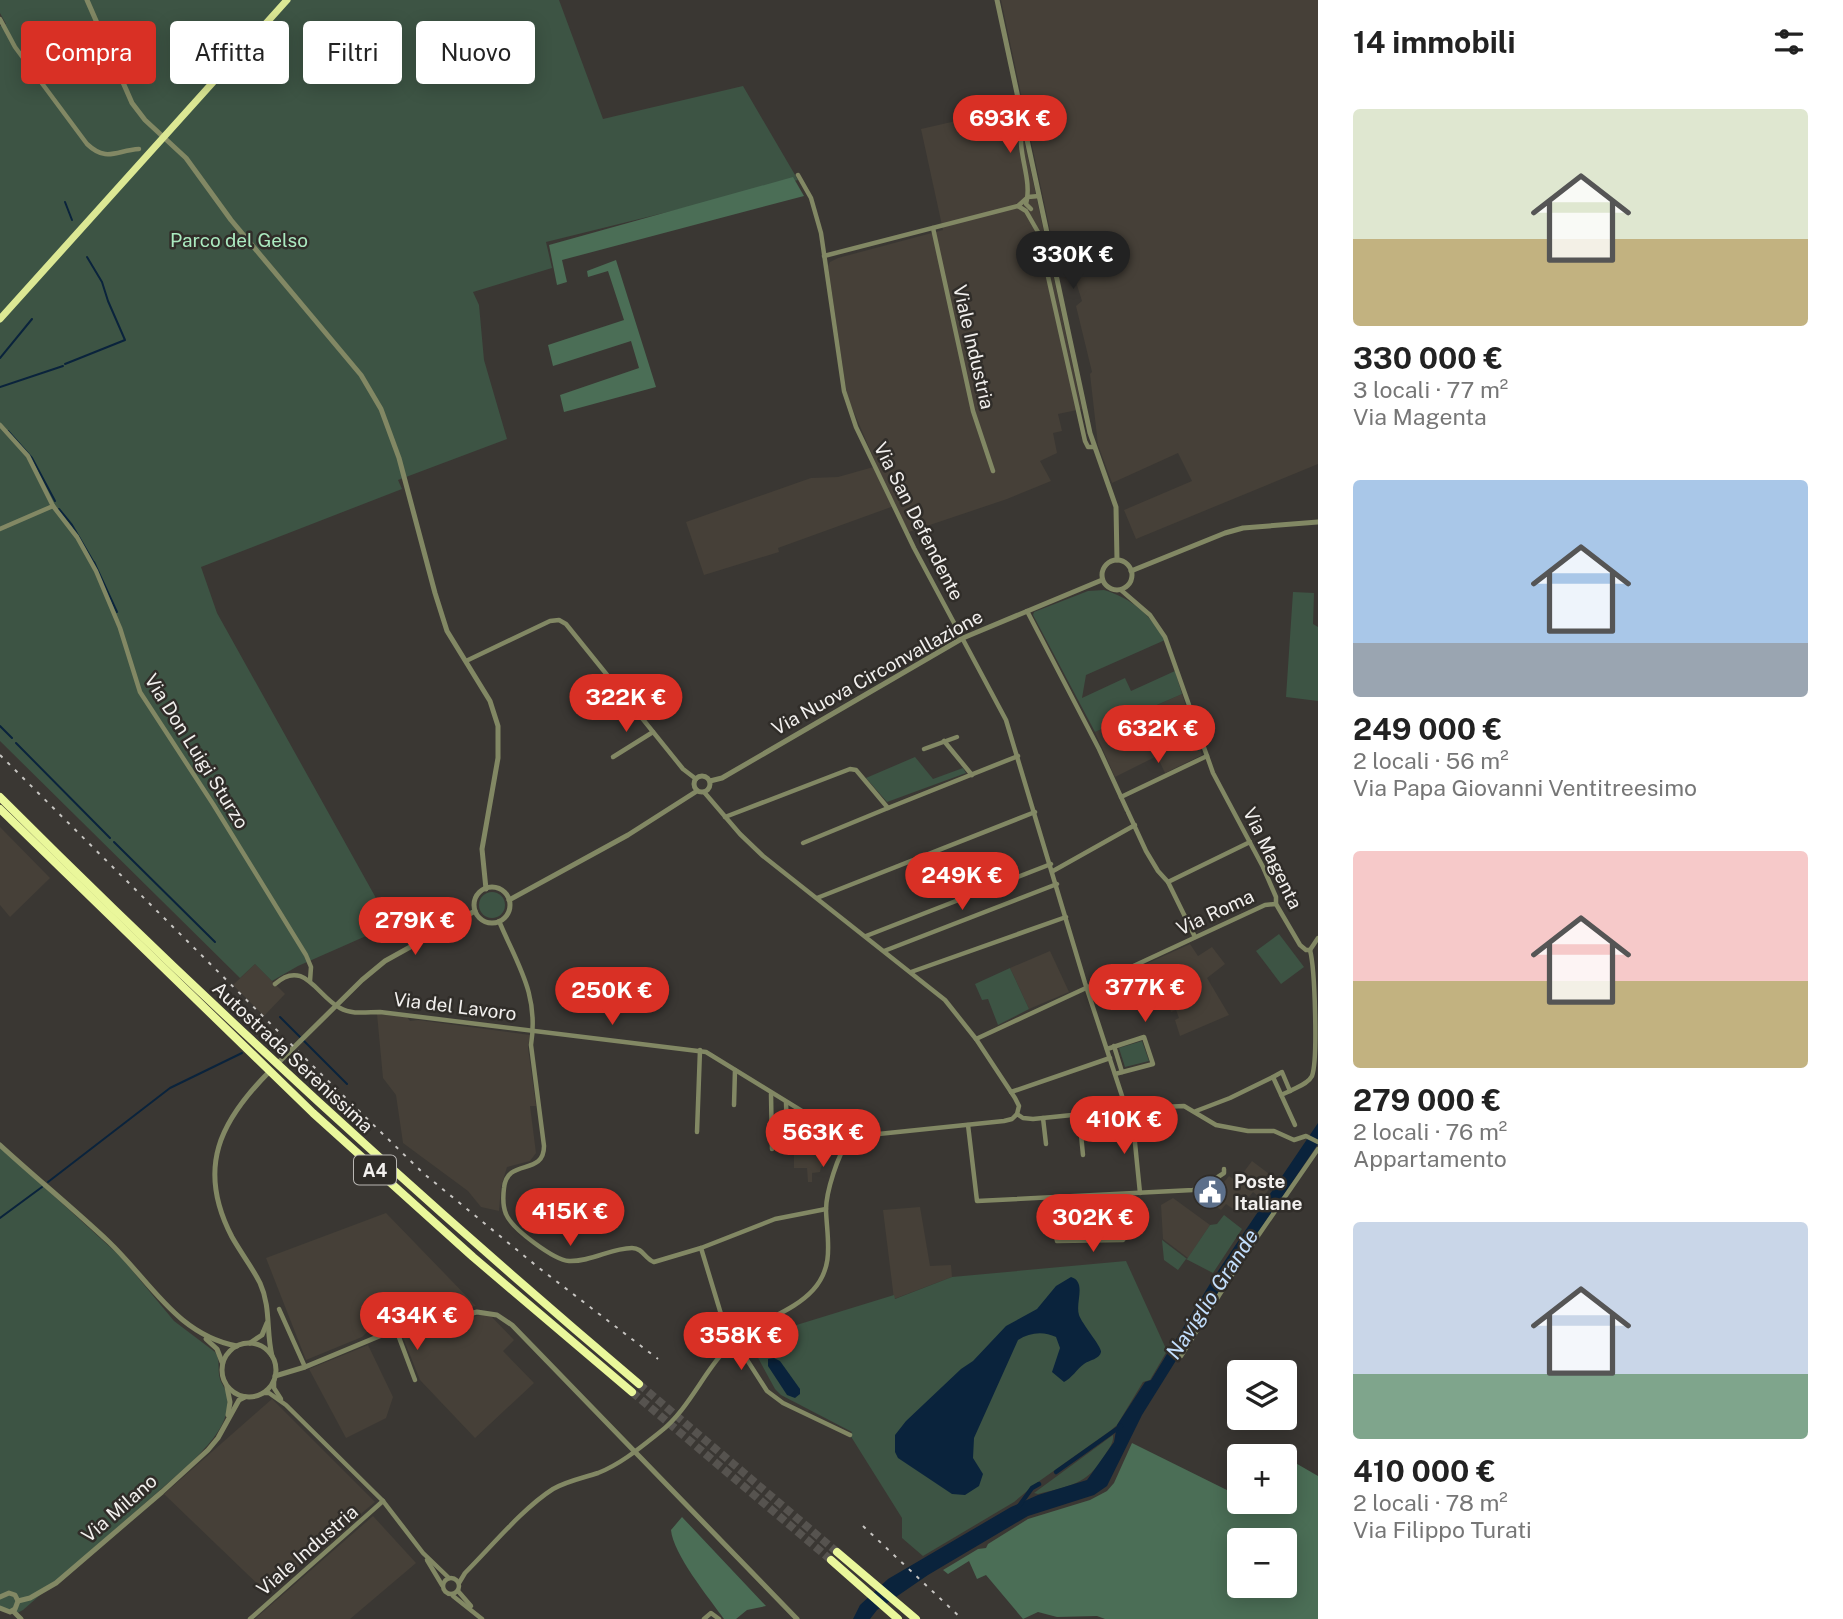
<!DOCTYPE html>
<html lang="it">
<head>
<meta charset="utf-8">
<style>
	body { margin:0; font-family:"Public Sans",sans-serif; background:#f2f2f2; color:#222; height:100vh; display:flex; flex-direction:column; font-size:26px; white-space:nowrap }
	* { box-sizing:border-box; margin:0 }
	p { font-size:23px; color:#767676 }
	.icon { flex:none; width:38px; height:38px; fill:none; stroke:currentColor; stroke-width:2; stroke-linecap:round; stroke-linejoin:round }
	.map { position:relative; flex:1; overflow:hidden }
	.sheet { display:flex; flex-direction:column; background:#fff; width:525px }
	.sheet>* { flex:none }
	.banner { position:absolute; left:21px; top:21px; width:665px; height:63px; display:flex; gap:14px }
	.controls { position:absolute; left:1227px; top:1360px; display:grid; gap:14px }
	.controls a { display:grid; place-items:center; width:70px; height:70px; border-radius:7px; background:#fff; box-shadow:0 4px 18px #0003; font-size:35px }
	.price { position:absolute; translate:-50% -60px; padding:0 16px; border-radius:24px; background:#d93025; color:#fff; font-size:23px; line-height:46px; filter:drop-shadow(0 2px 4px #0008) }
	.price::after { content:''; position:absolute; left:50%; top:42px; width:21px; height:16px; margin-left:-10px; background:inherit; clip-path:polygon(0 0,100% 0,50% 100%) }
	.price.selected { background:#222; color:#fff }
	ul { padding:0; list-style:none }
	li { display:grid; align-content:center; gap:14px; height:371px; padding:0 35px }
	li span { display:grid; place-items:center; height:217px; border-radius:7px; color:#555 }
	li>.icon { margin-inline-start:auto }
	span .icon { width:126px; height:126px; fill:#fffc; stroke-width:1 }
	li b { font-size:30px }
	h2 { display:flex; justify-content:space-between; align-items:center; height:84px; padding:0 35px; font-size:30px }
	.tag { padding:0 24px; border-radius:7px; background:#fff; box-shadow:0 4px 18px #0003; font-size:24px; line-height:63px }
	.tag.selected { background:#d93025; color:#fff }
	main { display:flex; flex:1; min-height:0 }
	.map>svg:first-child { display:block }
</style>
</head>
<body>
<main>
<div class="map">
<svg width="1318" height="1619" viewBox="0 0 1318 1619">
	<rect width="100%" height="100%" fill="#3a3733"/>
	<g fill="#464038">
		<polygon points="1001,0 1318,0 1318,464 1136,539 1124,510 1192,481 1178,453 1112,483 1098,445 1090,374 1092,372 1076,306 1082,301 1076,282 1059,272"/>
		<polygon points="1017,107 1082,409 1058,414 1062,431 1053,433 1057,453 1040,461 1051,481 1007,499 909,532 894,506 778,548 779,552 704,575 686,522 811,478 838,477 877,466 847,396 828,266 830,262 838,258 943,230 921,129"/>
		<polygon points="1182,694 1202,755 1165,773 1157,756 1115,777 1095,732"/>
		<polygon points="0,827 50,878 10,917 0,905"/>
		<polygon points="1190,944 1198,956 1212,947 1225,964 1207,978 1229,1015 1180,1036 1175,1020 1179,1018 1176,1010 1171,1012 1170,1008 1166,1010 1146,964"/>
		<polygon points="1050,951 1069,992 1029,1009 1010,968"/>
		<polygon points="255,964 285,994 264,1016 233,985"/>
		<polygon points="377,1014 407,1017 410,1021 418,1020 530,1035 528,1048 536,1106 530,1106 536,1153 530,1161 507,1167 501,1187 499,1211 481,1207 468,1191 403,1143 396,1095 383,1078"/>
		<polygon points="824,1149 829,1151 827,1162 821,1167 820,1172 812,1173 812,1182 808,1182 807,1168 794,1168 794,1153"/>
		<polygon points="1252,1161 1276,1179 1262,1199 1253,1192 1249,1197 1245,1194 1233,1209 1226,1204 1221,1210 1209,1202 1219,1191 1214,1184 1216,1182 1224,1182 1229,1176 1235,1180 1238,1176 1240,1177"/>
		<polygon points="1173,1198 1210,1225 1188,1258 1163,1239 1161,1205"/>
		<polygon points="920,1207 930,1266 951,1265 952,1277 894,1299 883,1210"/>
		<polygon points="386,1213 476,1306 371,1328 362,1337 306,1360 266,1258"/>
		<polygon points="488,1313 514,1340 503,1351 534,1383 475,1438 420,1380 402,1335"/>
		<polygon points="368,1345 393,1397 386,1418 346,1438 309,1369"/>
		<polygon points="272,1399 375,1502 267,1593 164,1494"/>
		<polygon points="373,1516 416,1563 350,1619 255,1619"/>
	</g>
	<g fill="#3d5444">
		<polygon points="0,0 559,0 603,119 743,86 798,180 546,242 552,268 473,292 479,305 484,360 507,439 398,480 402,489 201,567 217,613 391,925 298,966 272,981 255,964 240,978 0,741 0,26 6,24 0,13"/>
		<path d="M 1104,590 C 1131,598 1151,615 1165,640 L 1086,675 L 1082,698 L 1125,678 L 1131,691 L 1175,671 L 1182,694 L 1095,732 L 1033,615 L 1034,612 L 1088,591 Z"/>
		<polygon points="1293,592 1314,593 1313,624 1318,627 1318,701 1286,697"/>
		<polygon points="915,757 933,779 963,768 966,773 887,802 866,778"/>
		<circle cx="492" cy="905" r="13"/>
		<polygon points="1279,934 1304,967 1281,984 1256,951"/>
		<polygon points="1010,968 1029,1009 998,1025 988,999 982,1000 975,984"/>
		<polygon points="1142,1041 1149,1061 1125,1067 1119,1048"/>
		<path d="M 0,1147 L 121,1257 L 174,1321 L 215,1352 C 221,1361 217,1369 220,1379 C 222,1385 226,1389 227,1395 C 232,1422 209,1444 192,1462 L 23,1610 C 12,1616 9,1615 0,1607 Z"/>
		<polygon points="1224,1215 1242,1229 1213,1273 1186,1259 1178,1270 1164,1260 1162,1240 1187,1259 1210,1225 1217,1224"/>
		<polygon points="1126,1261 1167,1351 1150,1380 1143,1382 1117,1425 1110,1431 1038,1482 1014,1502 923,1556 902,1538 902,1518 850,1435 852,1432 781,1395 775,1389 751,1345 790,1327 894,1295 895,1299 952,1277"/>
		<path d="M 1113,1435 C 1114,1443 1109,1448 1105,1455 C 1087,1485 1069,1486 1038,1494 L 1034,1493 Z"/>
	</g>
	<g fill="#4b6e56" fill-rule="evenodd">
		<polygon points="793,177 804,196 562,260 567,282 557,285 549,245"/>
		<polygon points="616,260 656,387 564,412 560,395 639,368 631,341 553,366 548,345 624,320 608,271 588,277 587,271"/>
		<path d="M 1132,1443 L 1239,1496 L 1239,1502 L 1284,1502 L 1285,1471 L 1292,1461 L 1318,1476 L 1318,1619 L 1105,1619 L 1097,1616 L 1057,1617 L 1038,1612 L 1023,1619 L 986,1575 L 977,1579 L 969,1561 L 948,1574 L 943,1570 L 978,1549 L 986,1548 L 988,1544 L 1028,1519 L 1090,1500 L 1107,1491 L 1114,1483 ZM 1239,1540 L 1284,1540 L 1284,1586 L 1239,1586 Z"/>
		<path d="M 682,1517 L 766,1606 L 747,1610 L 736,1619 L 724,1619 C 709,1598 673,1554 671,1530 Z"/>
	</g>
	<g fill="#0a233c">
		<polygon points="1318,1123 1318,1144 1230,1274 1142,1415 1107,1486 1094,1495 1028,1516 1004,1530 928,1575 877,1610 870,1619 853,1619 860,1605 888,1579 1011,1507 1038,1495 1087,1480 1114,1442 1117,1425 1145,1382 1151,1380 1216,1274"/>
		<path d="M 1071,1277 C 1087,1282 1075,1302 1079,1315 C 1082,1324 1102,1347 1101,1352 C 1100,1359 1089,1360 1084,1364 C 1077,1369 1072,1378 1064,1382 L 1052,1372 L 1060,1348 L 1056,1337 C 1044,1331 1030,1332 1018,1340 L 974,1438 L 973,1458 L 983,1474 L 979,1486 L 965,1495 L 952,1494 L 898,1458 L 895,1452 L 895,1435 L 906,1421 L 961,1369 L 973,1361 L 1006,1326 L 1037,1309 L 1056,1286 Z"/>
		<polygon points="774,1358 780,1361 800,1389 800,1394 795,1398 787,1395 768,1366 768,1359"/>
	</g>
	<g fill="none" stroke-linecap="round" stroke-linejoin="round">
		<g stroke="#0a233c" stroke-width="2">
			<polyline points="65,202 72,220"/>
			<polyline points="0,358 32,319"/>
			<polyline points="65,364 125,340 108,301 102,282 87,257"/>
			<polyline points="0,387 63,366"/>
			<polyline points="8,431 32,458 55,501"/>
			<polyline points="59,509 72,525 93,561"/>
			<polyline points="94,562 117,612"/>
			<polyline points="0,726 12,738"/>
			<polyline points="16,743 110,838"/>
			<polyline points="114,842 215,942"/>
			<polyline points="280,1017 347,1084"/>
			<polyline points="48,1182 170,1088 242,1053"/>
			<polyline points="0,1218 42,1187"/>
		</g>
		<g stroke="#0a233c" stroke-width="4.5">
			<polyline points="1056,1472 1121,1426"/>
			<polyline points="1019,1506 1032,1488 1039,1484"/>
		</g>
		<g stroke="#56534f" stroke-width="8" stroke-dasharray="8 4" stroke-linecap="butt">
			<polyline points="639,1384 837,1552"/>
			<polyline points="632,1392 831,1560"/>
		</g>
		<g stroke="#828864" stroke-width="4.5">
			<path d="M 0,19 L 15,47 L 87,144 C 107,163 117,150 139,149"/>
			<path d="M 1023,124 C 1015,151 1033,177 1026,204 L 1031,209"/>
			<polyline points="798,175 811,198 821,233 844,391 856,427 914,548 1006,720 1085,983 1125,1105 1132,1113 1140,1193"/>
			<polyline points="1018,206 1026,211 1038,232 1085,441 1088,447 1094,447"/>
			<polyline points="933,228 973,411 993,471"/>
			<polyline points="824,256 1018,206 1028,197 1039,196"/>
			<polyline points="0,425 28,456 53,506 77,537 96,571 120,628 140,692 213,804 306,955 311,967 310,981"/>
			<polyline points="0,529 53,506"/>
			<polyline points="1121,590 1150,615 1165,637 1213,773 1263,867 1276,897 1276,904 1300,945 1306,950 1310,950"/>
			<polyline points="1027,611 1099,749 1127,810"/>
			<polyline points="466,661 550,621 559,620 566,624 683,769 696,779"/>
			<polyline points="944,741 972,775"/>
			<polyline points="924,749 957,737"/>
			<polyline points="613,757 653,732"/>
			<polyline points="704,792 740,834 763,856 945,1000 976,1039 1015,1098 1019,1106 1017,1114"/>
			<polyline points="1121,797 1207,756"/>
			<polyline points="1128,812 1146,851 1158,871 1168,882 1195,937"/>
			<polyline points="725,817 850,769 856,770 888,808 1018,756"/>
			<polyline points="803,843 888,808"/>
			<polyline points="1053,871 1135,825"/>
			<polyline points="1168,882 1250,842"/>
			<polyline points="817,898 1035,812"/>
			<path d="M 499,921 C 518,966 539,994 531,1045 L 544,1146 C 544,1177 507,1157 504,1188 C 503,1196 503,1207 506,1214 C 512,1229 554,1260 569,1261 C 591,1262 611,1248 632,1248 C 643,1248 645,1259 654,1262 L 701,1248 L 775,1219 L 826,1209"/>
			<polyline points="866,936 1051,864"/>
			<polyline points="1310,950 1318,938"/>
			<polyline points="884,951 1057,884"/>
			<polyline points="911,972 1066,917"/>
			<path d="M 275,984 C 304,958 317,996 340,1008 C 352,1015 367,1012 380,1012 L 706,1052 L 849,1140"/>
			<polyline points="976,1039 1265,905 1276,904"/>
			<polyline points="1114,1046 1122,1072"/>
			<polyline points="1107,1049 1144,1037 1153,1064 1115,1074"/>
			<path d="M 1290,1091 C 1297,1087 1308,1084 1312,1076 C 1318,1060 1315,969 1310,950"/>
			<polyline points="1011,1092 1110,1058"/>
			<polyline points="771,1094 772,1149"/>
			<polyline points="1281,1095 1290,1091 1282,1072 1273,1077 1295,1125"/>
			<polyline points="786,1102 787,1135"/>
			<polyline points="734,1105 735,1070"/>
			<polyline points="1196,1111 1230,1098 1273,1077"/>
			<polyline points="1079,1114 1083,1155"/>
			<polyline points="1043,1118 1046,1144"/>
			<polyline points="968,1125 977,1201 1193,1190 1201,1188 1224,1173 1224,1169"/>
			<polyline points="804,1130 804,1114"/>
			<polyline points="697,1132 700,1050"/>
			<polyline points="849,1140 859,1136 1004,1121 1012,1119 1017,1114 1023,1118 1033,1119 1141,1108 1184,1106 1216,1125 1248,1131 1274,1131 1294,1140 1306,1136 1318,1142"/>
			<polyline points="825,1150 830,1130"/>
			<polyline points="1049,1198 1057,1241 1123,1240 1126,1236 1123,1195"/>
			<polyline points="701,1248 724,1324 767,1391 783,1403 850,1435"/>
			<polyline points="279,1309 305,1367"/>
			<polyline points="397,1332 415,1380"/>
			<polyline points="1181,1356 1240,1262 1318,1149"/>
			<polyline points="274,1380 274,1388 281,1399"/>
			<polyline points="263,1393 269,1393 286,1405 383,1501 423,1553 449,1578"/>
			<polyline points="427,1560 442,1585"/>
			<circle cx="451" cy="1586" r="8"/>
			<path d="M 459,1583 L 465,1573 C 491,1547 523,1508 553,1489 C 567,1481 583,1478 598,1473 C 621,1464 641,1447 660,1432 C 692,1407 706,1364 737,1339 C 760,1320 793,1312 813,1290 C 835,1266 827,1239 826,1210 C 826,1192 838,1154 849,1140"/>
			<polyline points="458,1591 471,1606"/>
			<polyline points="453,1596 482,1619"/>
			<polyline points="250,1619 383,1501"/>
			<polyline points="704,1619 711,1613 719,1619"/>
		</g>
		<g stroke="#828864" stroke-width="5">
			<polyline points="87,0 132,103 145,120 186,158 231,220 361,375 381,409 399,458 435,593 447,631 490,701 498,726 498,758 482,849 486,889"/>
			<polyline points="997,0 1090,433 1116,507 1117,560"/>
			<circle cx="1117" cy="575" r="15"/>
			<polyline points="1131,571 1225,533 1243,528 1318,522"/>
			<circle cx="702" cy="784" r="8"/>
			<polyline points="710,781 722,778 963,638 1102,580"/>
			<circle cx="492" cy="905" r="18"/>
			<polyline points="509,900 628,835 697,791"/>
			<polyline points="277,1064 362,980 385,961 475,911"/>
			<path d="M 270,1071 C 220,1121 196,1168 232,1237 C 241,1253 252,1267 260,1283 C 271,1307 266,1331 272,1356"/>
			<path d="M 0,1145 C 36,1178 74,1209 109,1242 C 150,1281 177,1335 237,1346"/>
			<polyline points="206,1339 217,1349 222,1362"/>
			<polyline points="250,1343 262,1335 267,1323"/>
			<circle cx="249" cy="1370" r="27"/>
			<polyline points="275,1376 305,1367 382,1335 477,1312 497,1315 512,1325 797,1619"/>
			<polyline points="227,1387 230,1402 228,1415"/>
			<polyline points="0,1597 9,1593 15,1595 18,1601 15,1609 10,1612 0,1608"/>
			<polyline points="18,1601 30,1598 56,1583 162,1492 208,1450 218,1438 239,1400 245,1397"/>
			<polyline points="13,1611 21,1619"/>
		</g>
		<polyline stroke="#dce894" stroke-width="7" points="0,319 287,0"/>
		<g stroke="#eaf79b" stroke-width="8">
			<path d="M 0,797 C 205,1002 418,1197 639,1384"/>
			<polyline points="0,809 313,1113 473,1257 632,1392"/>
			<polyline points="837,1552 916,1619"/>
			<polyline points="831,1560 898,1619"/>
		</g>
		<g stroke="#c7c5c2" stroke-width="2" stroke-dasharray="3.5 7" stroke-linecap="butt">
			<polyline points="0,755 317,1070 423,1173 539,1268 658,1359"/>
			<polyline points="863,1526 962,1619"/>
		</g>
	</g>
	<defs>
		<g id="civic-disc" transform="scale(1.75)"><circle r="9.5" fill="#5c6f8a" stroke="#302d29"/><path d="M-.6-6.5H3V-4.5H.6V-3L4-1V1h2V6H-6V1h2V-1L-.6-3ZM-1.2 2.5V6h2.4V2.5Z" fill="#fff"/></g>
	</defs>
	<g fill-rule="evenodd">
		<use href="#civic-disc" x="1210" y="1192"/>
	</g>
	<g text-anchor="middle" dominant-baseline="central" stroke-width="5" stroke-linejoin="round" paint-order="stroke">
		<rect fill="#302d29" stroke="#b8b6b3" stroke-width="2" x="354" y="1155.5" width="42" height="29" rx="5"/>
		<g font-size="18" font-weight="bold" fill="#f2f0ee">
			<text x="375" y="1170">A4</text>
		</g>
		<g font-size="19" fill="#abeac0" stroke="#302d29">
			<text x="239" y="240">Parco del Gelso</text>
		</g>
		<g font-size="19" fill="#f2f0ee" stroke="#302d29">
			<text transform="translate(974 347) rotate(77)">Viale Industria</text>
			<text transform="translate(919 521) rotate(63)">Via San Defendente</text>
			<text transform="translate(877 672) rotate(-29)">Via Nuova Circonvallazione</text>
			<text transform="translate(197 751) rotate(58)">Via Don Luigi Sturzo</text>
			<text transform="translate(1273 858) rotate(64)">Via Magenta</text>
			<text transform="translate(1215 912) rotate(-25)">Via Roma</text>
			<text transform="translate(455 1006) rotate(7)">Via del Lavoro</text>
			<text transform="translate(293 1057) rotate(43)">Autostrada Serenissima</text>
			<text transform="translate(119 1508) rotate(-41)">Via Milano</text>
			<text transform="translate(307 1550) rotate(-41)">Viale Industria</text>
		</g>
		<g font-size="19" font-weight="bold" fill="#f2f0ee" stroke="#302d29" text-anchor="start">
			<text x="1234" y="1181">Poste<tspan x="1234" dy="22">Italiane</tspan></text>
		</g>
		<g font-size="21" font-style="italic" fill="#c4e0ff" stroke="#302d29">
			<text transform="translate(1212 1294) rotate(-57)">Naviglio Grande</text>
		</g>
	</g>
</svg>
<div class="controls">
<a><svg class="icon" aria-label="layers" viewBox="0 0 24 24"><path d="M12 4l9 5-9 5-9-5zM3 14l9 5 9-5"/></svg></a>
<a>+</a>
<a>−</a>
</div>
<b class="price" style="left:1010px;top:155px">693K €</b>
<b class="price selected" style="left:1073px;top:291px">330K €</b>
<b class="price" style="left:626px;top:734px">322K €</b>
<b class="price" style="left:1158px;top:765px">632K €</b>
<b class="price" style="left:962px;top:912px">249K €</b>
<b class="price" style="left:415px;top:957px">279K €</b>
<b class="price" style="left:1145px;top:1024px">377K €</b>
<b class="price" style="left:612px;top:1027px">250K €</b>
<b class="price" style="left:1124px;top:1156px">410K €</b>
<b class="price" style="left:823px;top:1169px">563K €</b>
<b class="price" style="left:570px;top:1248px">415K €</b>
<b class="price" style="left:1093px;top:1254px">302K €</b>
<b class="price" style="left:417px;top:1352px">434K €</b>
<b class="price" style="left:741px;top:1372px">358K €</b>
<div class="banner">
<a class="tag selected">Compra</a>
<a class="tag">Affitta</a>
<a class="tag">Filtri</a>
<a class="tag">Nuovo</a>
</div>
</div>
<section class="sheet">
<h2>14 immobili<svg class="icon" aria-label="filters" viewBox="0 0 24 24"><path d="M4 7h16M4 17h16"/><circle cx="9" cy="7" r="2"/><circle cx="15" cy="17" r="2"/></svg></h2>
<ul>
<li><span style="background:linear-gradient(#dfe7d0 60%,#c2b280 0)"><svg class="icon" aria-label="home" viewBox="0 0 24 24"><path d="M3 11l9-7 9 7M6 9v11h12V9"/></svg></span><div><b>330 000 €</b><p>3 locali · 77 m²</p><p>Via Magenta</p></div></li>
<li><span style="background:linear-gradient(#a9c7e8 75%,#9aa5b1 0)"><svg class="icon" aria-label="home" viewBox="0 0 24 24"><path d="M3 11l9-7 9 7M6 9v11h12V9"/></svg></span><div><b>249 000 €</b><p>2 locali · 56 m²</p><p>Via Papa Giovanni Ventitreesimo</p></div></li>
<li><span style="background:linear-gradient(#f6c9c9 60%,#c2b280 0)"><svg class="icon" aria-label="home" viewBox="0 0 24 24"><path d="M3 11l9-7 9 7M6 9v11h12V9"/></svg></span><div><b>279 000 €</b><p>2 locali · 76 m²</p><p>Appartamento</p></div></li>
<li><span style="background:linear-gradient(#c9d6e8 70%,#7fa58c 0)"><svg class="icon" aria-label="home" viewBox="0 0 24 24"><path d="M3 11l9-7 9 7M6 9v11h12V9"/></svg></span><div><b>410 000 €</b><p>2 locali · 78 m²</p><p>Via Filippo Turati</p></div></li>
</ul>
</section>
</main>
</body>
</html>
